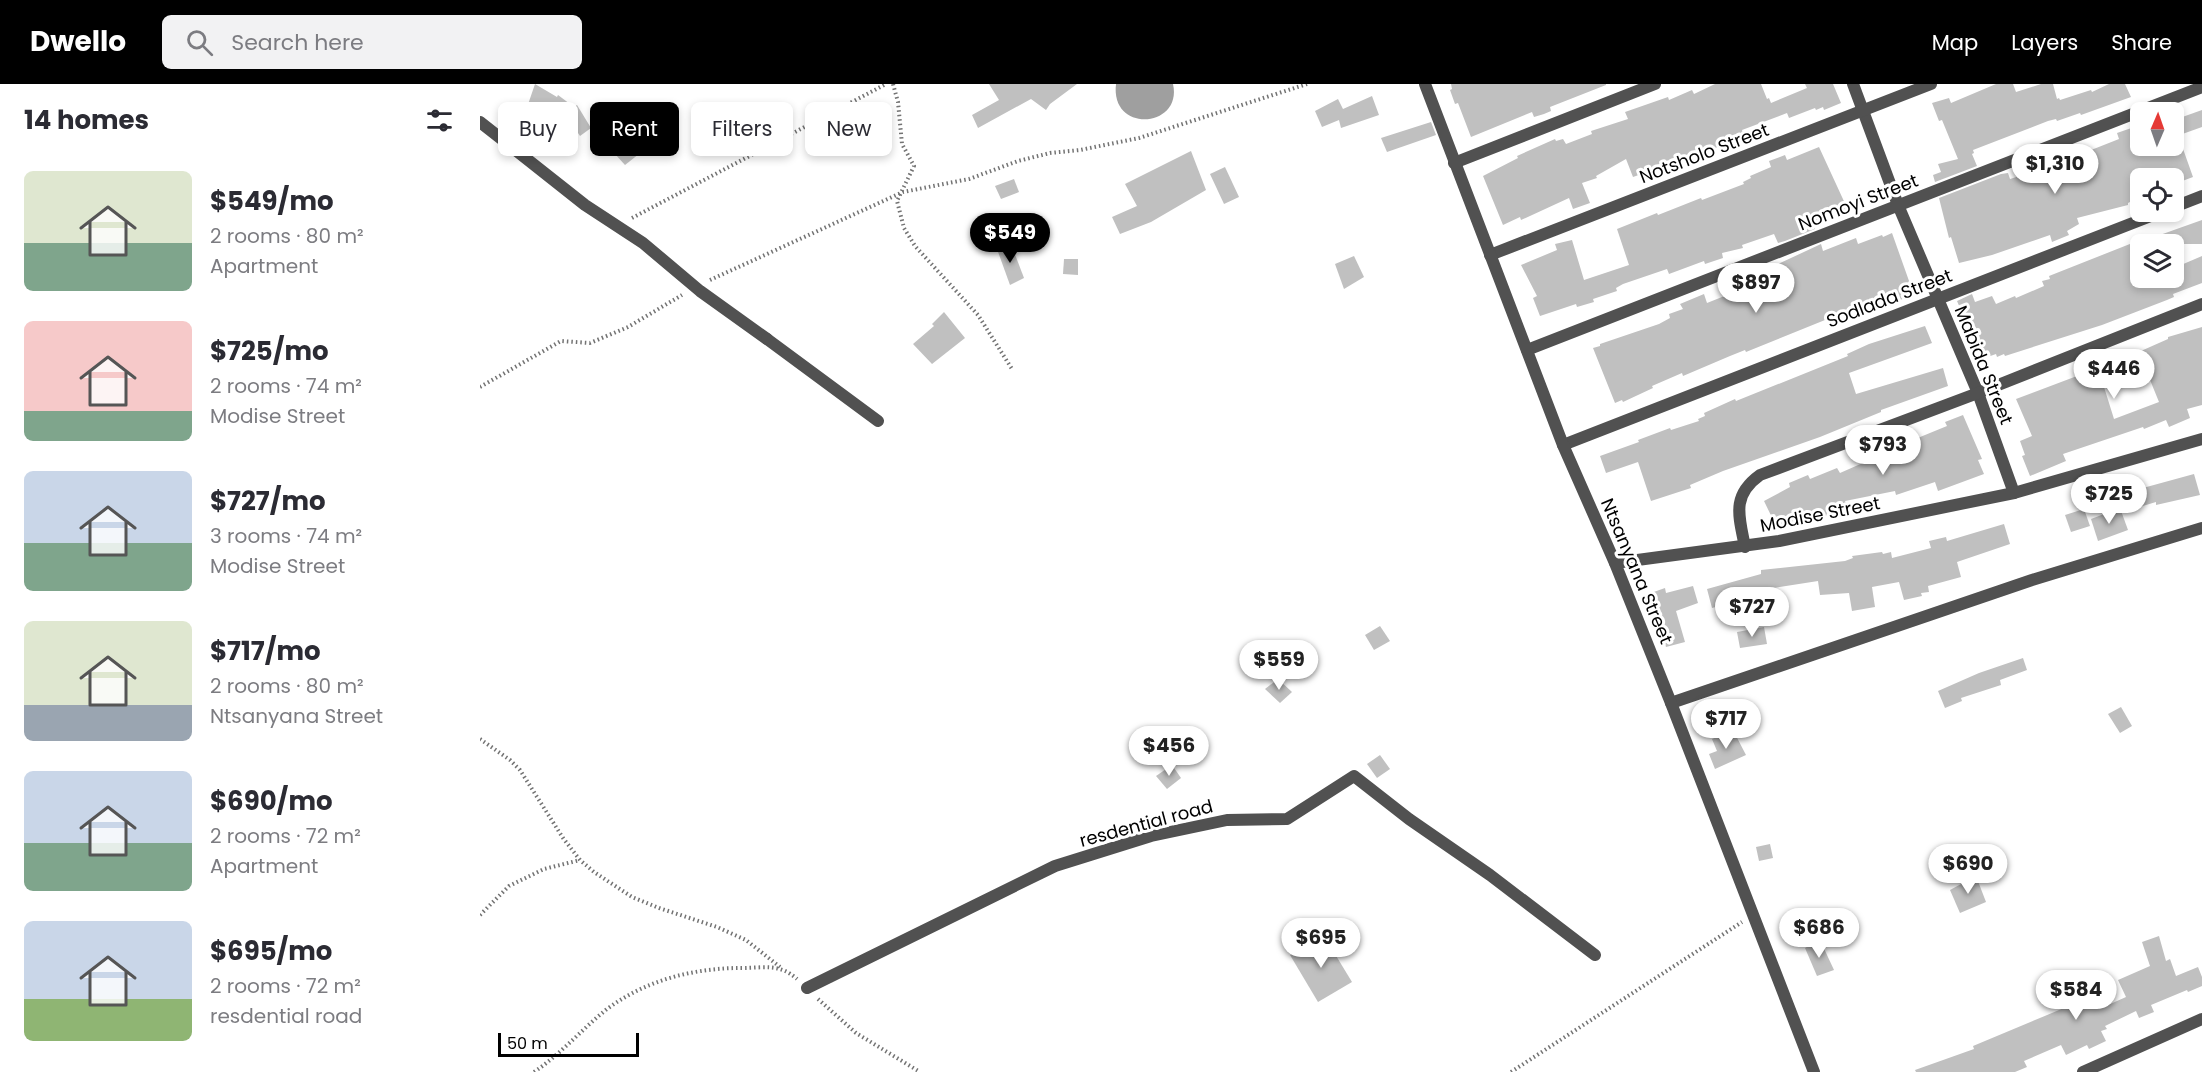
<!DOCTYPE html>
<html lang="en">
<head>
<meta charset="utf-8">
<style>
	body { margin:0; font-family:Poppins,sans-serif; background:#f2f2f3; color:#2b2b33; height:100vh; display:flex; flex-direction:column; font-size:22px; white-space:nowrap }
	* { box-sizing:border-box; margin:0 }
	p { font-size:20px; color:#7c7c81 }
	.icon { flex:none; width:33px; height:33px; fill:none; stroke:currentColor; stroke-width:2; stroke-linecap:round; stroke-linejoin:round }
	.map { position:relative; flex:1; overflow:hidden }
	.drawer { display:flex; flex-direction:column; background:#fff; width:480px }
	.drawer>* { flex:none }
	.guide { position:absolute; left:18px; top:18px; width:570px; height:54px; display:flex; gap:12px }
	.needle { width:39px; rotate:2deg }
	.buttons { position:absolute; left:1650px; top:18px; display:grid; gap:12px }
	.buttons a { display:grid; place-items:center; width:54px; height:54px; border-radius:9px; background:#fff; box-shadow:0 3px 9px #0003; font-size:30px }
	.scale { position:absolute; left:18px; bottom:15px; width:141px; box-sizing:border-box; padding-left:6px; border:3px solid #000; border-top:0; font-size:16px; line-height:21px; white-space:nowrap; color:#000; -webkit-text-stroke:4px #fff; paint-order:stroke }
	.price { position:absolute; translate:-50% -51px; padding:0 14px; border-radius:21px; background:#fff; color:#222; font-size:20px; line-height:39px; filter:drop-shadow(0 2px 3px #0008) }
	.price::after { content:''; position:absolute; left:50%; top:36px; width:18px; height:14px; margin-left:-9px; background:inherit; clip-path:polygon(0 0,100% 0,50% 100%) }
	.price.current { background:#000; color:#fff }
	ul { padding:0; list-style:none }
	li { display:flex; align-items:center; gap:18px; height:150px; padding:0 24px }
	li span { display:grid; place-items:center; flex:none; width:168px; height:120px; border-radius:9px; color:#555 }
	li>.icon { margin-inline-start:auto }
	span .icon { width:72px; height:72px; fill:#fffc; stroke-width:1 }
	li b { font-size:26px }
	h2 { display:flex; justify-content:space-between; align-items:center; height:72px; padding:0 24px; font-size:26px }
	.tag { padding:0 21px; border-radius:9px; background:#fff; box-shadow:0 3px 9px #0003; font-size:21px; line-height:54px }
	.tag.current { background:#000; color:#fff }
	header { display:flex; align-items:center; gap:36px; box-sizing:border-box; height:84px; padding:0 30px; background:#000; color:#fff }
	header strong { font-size:28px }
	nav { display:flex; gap:33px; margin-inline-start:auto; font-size:21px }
	.search { width:420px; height:54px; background:#f2f2f3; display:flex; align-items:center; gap:15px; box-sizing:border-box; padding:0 21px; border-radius:9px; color:#7c7c81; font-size:22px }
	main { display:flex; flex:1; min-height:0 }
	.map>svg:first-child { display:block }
</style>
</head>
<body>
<header>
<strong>Dwello</strong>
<div class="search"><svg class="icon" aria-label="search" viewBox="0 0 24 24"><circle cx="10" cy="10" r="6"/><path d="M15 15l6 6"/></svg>Search here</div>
<nav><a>Map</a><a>Layers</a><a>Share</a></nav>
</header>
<main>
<section class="drawer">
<h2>14 homes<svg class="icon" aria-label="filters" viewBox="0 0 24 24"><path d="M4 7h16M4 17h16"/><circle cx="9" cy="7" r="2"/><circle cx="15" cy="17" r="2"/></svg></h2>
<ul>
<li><span style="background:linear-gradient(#dfe7d0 60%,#7fa58c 0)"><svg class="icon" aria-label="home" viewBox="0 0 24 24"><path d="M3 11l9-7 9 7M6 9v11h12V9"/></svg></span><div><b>$549/mo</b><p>2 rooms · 80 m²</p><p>Apartment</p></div></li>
<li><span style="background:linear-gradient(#f6c9c9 75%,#7fa58c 0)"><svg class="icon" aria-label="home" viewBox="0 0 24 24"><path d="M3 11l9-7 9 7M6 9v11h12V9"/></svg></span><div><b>$725/mo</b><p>2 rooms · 74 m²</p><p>Modise Street</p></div></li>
<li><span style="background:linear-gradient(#c9d6e8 60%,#7fa58c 0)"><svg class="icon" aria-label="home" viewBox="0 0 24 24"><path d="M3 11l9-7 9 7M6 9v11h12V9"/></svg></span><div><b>$727/mo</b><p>3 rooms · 74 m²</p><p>Modise Street</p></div></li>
<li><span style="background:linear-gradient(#dfe7d0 70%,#9aa5b1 0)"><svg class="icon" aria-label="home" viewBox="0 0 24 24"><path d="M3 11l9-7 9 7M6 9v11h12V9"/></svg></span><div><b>$717/mo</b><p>2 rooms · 80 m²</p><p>Ntsanyana Street</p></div></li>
<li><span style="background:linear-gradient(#c9d6e8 60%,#7fa58c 0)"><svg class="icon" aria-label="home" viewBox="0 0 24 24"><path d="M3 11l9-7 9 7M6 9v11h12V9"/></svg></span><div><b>$690/mo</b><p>2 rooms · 72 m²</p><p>Apartment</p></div></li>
<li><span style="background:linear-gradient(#c9d6e8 65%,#8fb573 0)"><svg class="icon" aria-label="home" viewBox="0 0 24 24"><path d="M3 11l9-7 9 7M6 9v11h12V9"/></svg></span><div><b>$695/mo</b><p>2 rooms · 72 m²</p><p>resdential road</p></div></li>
</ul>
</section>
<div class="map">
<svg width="1722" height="988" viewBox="0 0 1722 988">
	<rect width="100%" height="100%" fill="#fff"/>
	<path fill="#9f9f9f" d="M 636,0 L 693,0 C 703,44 630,50 636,0 Z"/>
	<g fill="#c0c0c0" fill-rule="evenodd">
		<polygon points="55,0 77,13 78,11 94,23 97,21 111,44 100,52 98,49 80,63 65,45 43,35"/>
		<polygon points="509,0 597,0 570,20 566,26 551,15 498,44 492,31 519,16"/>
		<polygon points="971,0 1126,0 1126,1 1070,23 1071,27 1064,30 1054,33 1052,28 991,53 978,19 975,20 970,6 972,5"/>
		<polygon points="1235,0 1281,0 1287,15 1289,14 1291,19 1327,4 1325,0 1353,0 1361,19 1344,26 1343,23 1336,26 1335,24 1309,34 1307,29 1262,46 1264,52 1228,67 1153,93 1146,75 1116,92 1117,94 1102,99 1110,119 1093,125 1089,114 1041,136 1040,133 1023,141 1003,92 1038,74 1037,72 1075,55 1076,57 1083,55 1086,60 1112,50 1111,47 1148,35 1145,28 1188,13 1189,16 1212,6 1214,10"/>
		<polygon points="1516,0 1533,0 1536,8 1561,0 1573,0 1577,15 1579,14 1580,16 1611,6 1612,8 1629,0 1645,0 1651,13 1601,31 1600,29 1577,37 1576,35 1568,37 1493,66 1494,69 1492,70 1497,82 1455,98 1453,91 1461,88 1458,80 1478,75 1462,36 1459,37 1452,19 1469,14 1471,19"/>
		<polygon points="892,12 899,31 861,44 859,36 842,43 835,27 858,15 863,25"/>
		<polygon points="1722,26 1722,43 1694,53 1694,36"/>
		<polygon points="951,38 956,51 907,68 901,54"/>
		<polygon points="1660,41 1660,62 1702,62 1713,93 1697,99 1696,94 1660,94 1660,104 1651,108 1654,116 1648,119 1648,121 1597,134 1599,140 1587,147 1589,151 1572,158 1570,151 1512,171 1479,179 1471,153 1469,154 1459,114 1521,90 1528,89 1530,95 1575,81 1573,77 1599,65 1601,70 1639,55 1637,49"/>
		<polygon points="160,50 169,62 145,81 135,70"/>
		<polygon points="1339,63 1368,126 1333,141 1335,145 1305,157 1298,159 1294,150 1262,161 1263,164 1242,169 1243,174 1225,180 1224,177 1189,190 1187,185 1143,200 1136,204 1137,207 1113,215 1114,218 1097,223 1096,220 1060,232 1053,214 1057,212 1041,181 1077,166 1075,160 1092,156 1104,196 1149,181 1137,145 1177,129 1178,131 1221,114 1222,116 1264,100 1263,98 1271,94 1270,92 1291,83 1289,77 1305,71 1307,76"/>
		<polygon points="711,67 726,106 671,138 640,150 632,133 657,122 645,100"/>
		<polygon points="745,83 759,113 744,120 730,90"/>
		<polygon points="534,95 539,108 521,115 515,102"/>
		<polygon points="1722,136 1722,160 1663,160 1663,157"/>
		<polygon points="1412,149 1434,211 1417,217 1415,211 1393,219 1392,217 1266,268 1265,266 1250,272 1203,292 1202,289 1172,302 1173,304 1143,318 1142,316 1135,319 1113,264 1120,262 1120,260 1179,240 1190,234 1189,230 1203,225 1200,220 1224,210 1227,219 1267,203 1264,196 1297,185 1296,181 1341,160 1343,167 1376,154 1378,160 1402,151 1403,153"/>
		<polygon points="1660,156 1660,194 1697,194 1694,184 1722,172 1722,199 1693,210 1694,213 1687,216 1622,241 1525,272 1524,270 1517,273 1516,270 1502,275 1477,217 1492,210 1495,218 1512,212 1516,220 1535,212 1536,214 1564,202 1562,197 1570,195 1569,192"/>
		<polygon points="531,160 544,194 530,201 517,165"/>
		<polygon points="874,172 884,193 864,205 855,180"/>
		<polygon points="584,175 598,175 598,191 583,190"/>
		<polygon points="464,228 485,254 452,280 433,260 454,242 452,240"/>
		<polygon points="1445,242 1452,259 1369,289 1376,310 1463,284 1468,302 1401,326 1401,328 1340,353 1243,387 1210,401 1211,404 1171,417 1158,378 1126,389 1120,372 1159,358 1158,356 1190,344 1191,346 1219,337 1218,335 1225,332 1224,329 1255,315 1256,317 1368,272 1367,270 1389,260"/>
		<path d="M 1722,243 L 1722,321 L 1707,325 L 1710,334 L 1689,343 L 1686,336 L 1664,345 L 1663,343 L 1583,370 L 1586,377 L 1550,392 L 1542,372 L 1545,371 L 1540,357 L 1552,352 L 1536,315 L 1597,292 L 1613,284 L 1636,276 L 1636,278 L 1688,255 L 1688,253 ZM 1666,286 L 1679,318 L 1634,335 L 1624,303 Z"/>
		<polygon points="1483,331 1502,375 1498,376 1504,390 1458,407 1455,398 1416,411 1415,407 1365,417 1368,424 1324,439 1298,446 1284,417 1310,403 1309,399 1328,391 1330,395 1357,384 1360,389 1385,378 1384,376 1467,342 1465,338"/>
		<polygon points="1714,390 1720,411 1676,421 1676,418 1646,427 1641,410"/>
		<polygon points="1640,424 1648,446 1618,457 1611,435"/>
		<polygon points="1604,425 1610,442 1591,448 1585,431"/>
		<polygon points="1524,440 1530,460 1477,478 1481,493 1448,502 1449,508 1441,509 1442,512 1424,516 1419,498 1392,503 1395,523 1372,527 1369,509 1340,511 1338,497 1274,507 1276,512 1232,524 1227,505 1281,490 1281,486 1365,477 1373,474 1372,472 1402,468 1403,470 1411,468 1412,474 1451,464 1449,457 1466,453 1467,457"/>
		<polygon points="1213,502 1218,519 1196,527 1205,558 1186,563 1168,510 1185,504 1186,509"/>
		<polygon points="900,542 910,557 894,566 885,551"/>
		<polygon points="1284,543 1287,560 1260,564 1257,548"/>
		<polygon points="1543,574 1547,586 1520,596 1521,601 1481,614 1482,617 1465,624 1458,607 1499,589"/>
		<polygon points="798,595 812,608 800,619 785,605"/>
		<polygon points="1641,623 1652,642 1640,649 1628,630"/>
		<polygon points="1253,646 1266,671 1235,685 1229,670 1237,667 1232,655"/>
		<polygon points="900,671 910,685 897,694 887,680"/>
		<polygon points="692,681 701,694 687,705 676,692"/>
		<polygon points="1290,760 1293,774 1279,777 1276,763"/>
		<polygon points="1496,792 1506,818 1480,829 1470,806"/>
		<polygon points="844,852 872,898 838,918 810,871"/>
		<polygon points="1679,852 1686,877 1690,875 1696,892 1718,883 1722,893 1722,902 1708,908 1707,906 1671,921 1674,928 1659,934 1656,927 1625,942 1627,945 1621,947 1626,957 1609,965 1607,961 1586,971 1581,961 1544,977 1547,983 1535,988 1436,988 1435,986 1494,965 1493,962 1603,916 1605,920 1614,916 1619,925 1646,913 1638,896 1670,882 1662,858"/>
		<polygon points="1340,856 1354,886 1337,892 1325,864"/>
	</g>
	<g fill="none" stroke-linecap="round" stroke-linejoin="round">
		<g stroke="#737373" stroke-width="4" stroke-dasharray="1.5 3" stroke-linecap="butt">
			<polyline points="413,0 418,18 422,60 434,82 417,117 424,144 435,162 498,231 532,285"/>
			<polyline points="152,134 406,0"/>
			<polyline points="230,196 423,108 489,95 538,77 570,69 600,66 659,54 827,0"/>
			<polyline points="0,303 81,257 110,259 148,243 202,211"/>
			<polyline points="0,655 30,676 40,686 83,754 100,776 114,788 152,813 179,824 237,843 266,856 300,883"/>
			<polyline points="0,831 29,802 64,785 100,776"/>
			<polyline points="338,915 376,949 440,988"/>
			<path d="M 54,988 C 81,970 102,945 127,925 C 166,896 214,884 261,884 C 285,884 299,879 317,895"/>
			<polyline points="1031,988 1262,838"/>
		</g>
		<g stroke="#515151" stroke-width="12">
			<polyline points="1373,0 1418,121 1498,309 1534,409"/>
			<polyline points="0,38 105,121 163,159 220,207 287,255"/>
			<polyline points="974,79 1175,0"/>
			<polyline points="1694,123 1722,112"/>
			<polyline points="1010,171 1451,0"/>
			<polyline points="1047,266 1722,3"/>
			<polyline points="1083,361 1681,128"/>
			<path d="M 1265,463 C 1259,432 1251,412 1280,391 L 1498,309 L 1722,220"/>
			<polyline points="1135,479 1299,457 1534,409 1722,355"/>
			<polyline points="1191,619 1552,496 1722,444"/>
			<polyline points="327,904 575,782 671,752 747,736 807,735 874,692 929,735 1010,791 1115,871"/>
			<polyline points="1603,988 1722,935"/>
		</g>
		<g stroke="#515151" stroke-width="12">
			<polyline points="945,0 1083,361 1135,479 1191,619 1334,988"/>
			<polyline points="287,255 398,337"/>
		</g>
	</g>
	<g text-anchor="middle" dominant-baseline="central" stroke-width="6" stroke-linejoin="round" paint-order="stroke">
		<g font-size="18" fill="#000" stroke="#fff">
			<text transform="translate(1224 69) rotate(-21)">Notsholo Street</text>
			<text transform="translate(1378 118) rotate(-21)">Nomoyi Street</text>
			<text transform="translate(1409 214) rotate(-21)">Sodlada Street</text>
			<text transform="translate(1504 281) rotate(68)">Mabida Street</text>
			<text transform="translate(1340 430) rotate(-11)">Modise Street</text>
			<text transform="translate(1157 487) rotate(67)">Ntsanyana Street</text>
			<text transform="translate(666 739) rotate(-15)">resdential road</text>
		</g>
	</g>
</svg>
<div class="buttons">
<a><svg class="needle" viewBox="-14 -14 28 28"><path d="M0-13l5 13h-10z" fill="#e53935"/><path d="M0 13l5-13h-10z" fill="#7c7c81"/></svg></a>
<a><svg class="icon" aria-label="locate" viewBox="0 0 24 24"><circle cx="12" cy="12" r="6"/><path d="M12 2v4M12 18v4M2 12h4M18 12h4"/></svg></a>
<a><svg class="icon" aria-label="layers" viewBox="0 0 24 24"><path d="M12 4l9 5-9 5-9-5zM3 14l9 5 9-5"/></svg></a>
</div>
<div class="scale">50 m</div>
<b class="price" style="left:1575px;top:111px">$1,310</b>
<b class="price current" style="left:530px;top:180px">$549</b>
<b class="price" style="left:1276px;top:230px">$897</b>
<b class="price" style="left:1634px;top:316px">$446</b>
<b class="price" style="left:1403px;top:392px">$793</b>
<b class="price" style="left:1629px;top:441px">$725</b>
<b class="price" style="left:1272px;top:554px">$727</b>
<b class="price" style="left:799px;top:607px">$559</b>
<b class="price" style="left:1246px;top:666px">$717</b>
<b class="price" style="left:689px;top:693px">$456</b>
<b class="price" style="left:1488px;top:811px">$690</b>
<b class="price" style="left:1339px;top:875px">$686</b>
<b class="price" style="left:841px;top:885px">$695</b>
<b class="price" style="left:1596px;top:937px">$584</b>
<div class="guide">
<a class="tag">Buy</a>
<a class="tag current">Rent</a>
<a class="tag">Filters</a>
<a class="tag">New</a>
</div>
</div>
</main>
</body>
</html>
